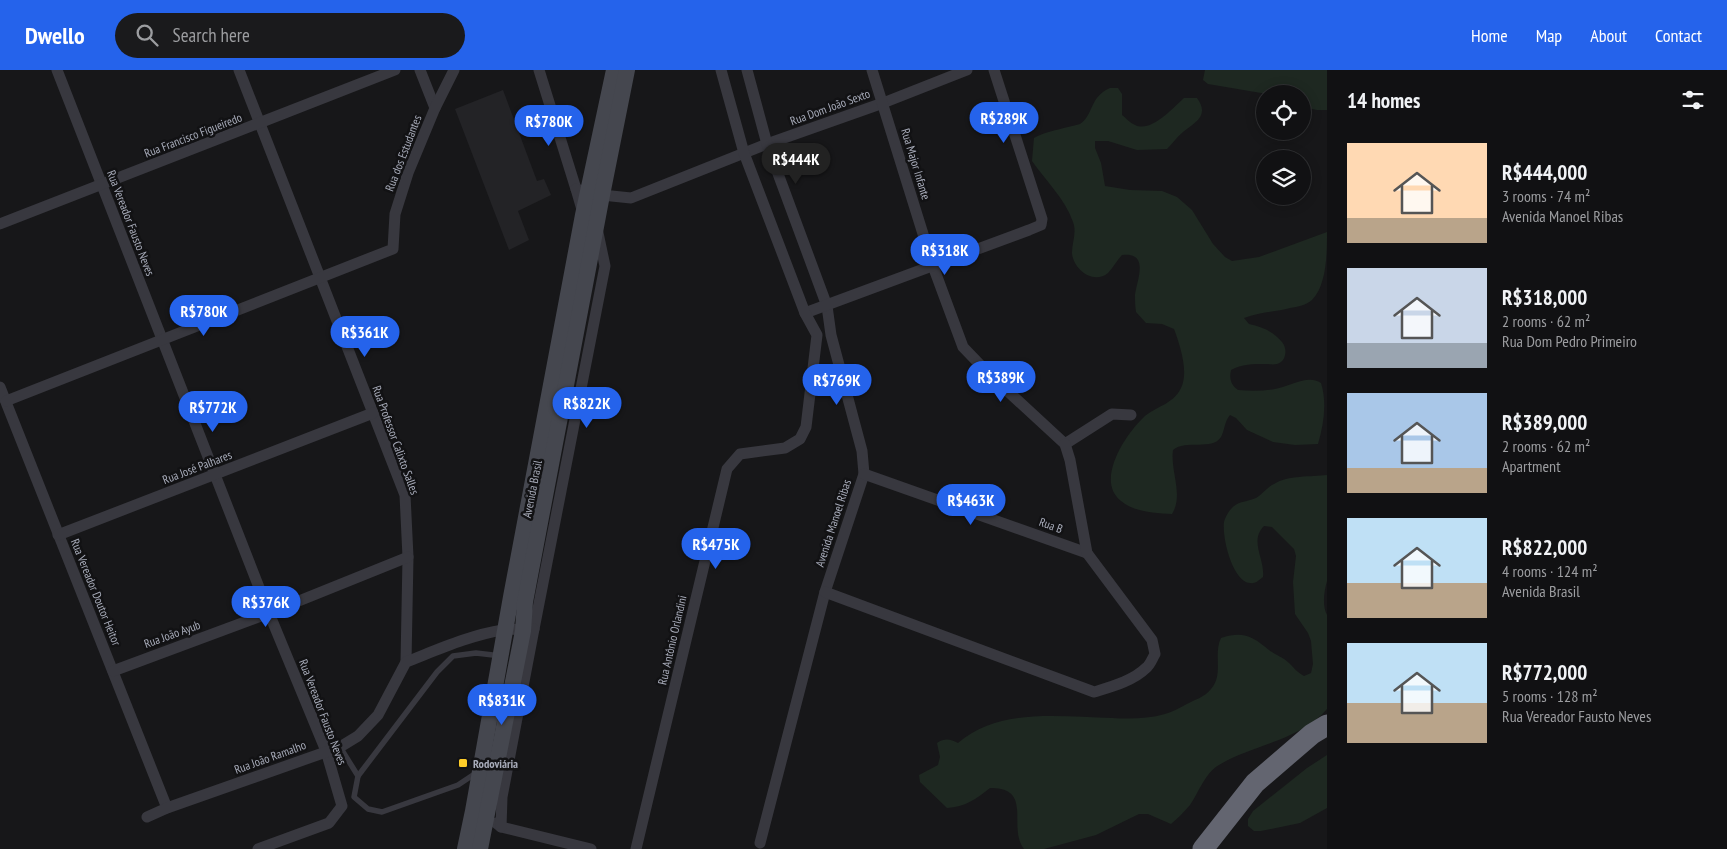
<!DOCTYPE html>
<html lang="en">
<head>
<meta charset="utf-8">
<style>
	body { margin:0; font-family:"PT Sans Narrow",sans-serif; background:#1a1a1c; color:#f1f3f6; height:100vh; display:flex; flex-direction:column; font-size:19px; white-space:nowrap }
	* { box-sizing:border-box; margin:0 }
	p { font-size:16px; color:#9c9da0 }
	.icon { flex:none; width:28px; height:28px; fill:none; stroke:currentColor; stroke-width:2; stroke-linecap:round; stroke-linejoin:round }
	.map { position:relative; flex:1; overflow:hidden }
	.sheet { display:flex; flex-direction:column; background:#111113; width:400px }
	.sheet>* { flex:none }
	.fabs { position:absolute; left:1256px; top:15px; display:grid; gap:10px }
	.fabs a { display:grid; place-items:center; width:55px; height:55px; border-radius:50%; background:#111113; box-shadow:0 2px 12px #0003,0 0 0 1px #303133; font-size:25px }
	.price { position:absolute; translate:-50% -42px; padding:0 11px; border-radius:18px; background:#2563eb; color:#fff; font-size:16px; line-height:32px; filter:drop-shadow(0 1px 2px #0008) }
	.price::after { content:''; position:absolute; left:50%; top:30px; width:15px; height:11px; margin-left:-8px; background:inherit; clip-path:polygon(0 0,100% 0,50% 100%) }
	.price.current { background:#222; color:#fff }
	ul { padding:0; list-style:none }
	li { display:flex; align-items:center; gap:15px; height:125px; padding:0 20px }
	li span { display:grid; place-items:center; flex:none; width:140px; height:100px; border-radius:0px; color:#555 }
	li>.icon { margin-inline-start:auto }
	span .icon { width:60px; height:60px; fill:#fffc; stroke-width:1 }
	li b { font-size:21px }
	h2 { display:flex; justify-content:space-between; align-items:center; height:60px; padding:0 20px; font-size:21px }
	header { display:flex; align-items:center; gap:30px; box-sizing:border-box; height:70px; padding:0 25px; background:#2563eb; color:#fff }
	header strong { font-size:24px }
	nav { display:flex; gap:28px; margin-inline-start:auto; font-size:18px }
	.search { width:350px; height:45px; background:#1a1a1c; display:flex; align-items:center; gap:12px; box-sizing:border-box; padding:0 18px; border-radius:28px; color:#9c9da0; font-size:19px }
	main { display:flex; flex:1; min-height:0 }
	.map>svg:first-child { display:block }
</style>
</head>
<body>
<header>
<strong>Dwello</strong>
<div class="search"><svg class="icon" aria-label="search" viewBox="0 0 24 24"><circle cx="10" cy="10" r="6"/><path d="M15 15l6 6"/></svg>Search here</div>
<nav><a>Home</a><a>Map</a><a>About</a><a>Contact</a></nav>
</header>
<main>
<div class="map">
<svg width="1327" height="779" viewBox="0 0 1327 779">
	<rect width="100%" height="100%" fill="#171719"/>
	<polygon fill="#232326" points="503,20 537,111 544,109 551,125 518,141 529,170 509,180 455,39"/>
	<g fill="#1e2821">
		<polygon points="1205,0 1327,0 1327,40 1317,40 1303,37 1302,24 1267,24 1208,14 1203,10"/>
		<path d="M 1110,18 L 1118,18 L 1122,24 L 1122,45 C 1126,48 1130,53 1135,55 C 1151,63 1173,38 1184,28 L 1197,28 C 1210,46 1195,52 1183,62 C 1177,67 1172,74 1167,79 L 1137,80 L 1108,71 L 1095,71 L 1095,78 L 1101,93 L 1105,116 L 1130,120 L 1162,121 L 1177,127 L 1192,140 L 1213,174 L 1225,187 L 1232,191 L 1259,187 L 1327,162 C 1327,182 1327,215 1312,230 C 1306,235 1298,237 1290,238 C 1275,242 1259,242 1244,248 L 1249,254 C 1262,257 1273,261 1282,272 C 1288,279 1286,292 1277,294 C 1273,295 1268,294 1265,294 C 1253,294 1242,294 1231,300 C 1229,309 1231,315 1238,320 C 1251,321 1263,321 1275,319 C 1290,317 1307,304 1321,313 C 1327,332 1324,354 1318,374 L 1295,375 L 1273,372 L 1247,360 L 1236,348 L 1230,345 C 1224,352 1225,360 1221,367 C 1212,381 1186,369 1173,380 C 1170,401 1184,425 1172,444 C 1155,443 1134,442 1121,431 C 1095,411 1125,365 1143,348 C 1155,336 1173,335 1181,318 C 1189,302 1180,275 1174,259 L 1162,254 L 1146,253 L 1136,242 C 1135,236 1135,230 1135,225 C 1137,209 1150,182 1122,185 C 1117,190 1113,198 1108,203 C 1093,215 1073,199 1072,183 C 1072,172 1077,163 1073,152 C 1065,129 1046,111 1032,91 L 1034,68 C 1044,62 1057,60 1068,57 C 1072,56 1077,55 1080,54 C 1094,45 1089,27 1110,18 Z"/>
		<path d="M 1327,405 L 1327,511 C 1324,521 1322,536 1327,545 L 1327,639 C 1301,670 1252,675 1219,695 C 1205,703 1199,722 1190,735 C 1184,742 1178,748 1171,754 L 1148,744 L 1139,744 L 1096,765 L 1044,779 L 1024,779 C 1007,756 1034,718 990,718 C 976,729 965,737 947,738 L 920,712 L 919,705 L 938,695 L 940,687 L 937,673 C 945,668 950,669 958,673 C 1000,637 1061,647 1112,648 C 1129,649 1148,649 1165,644 C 1172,642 1179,638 1185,635 C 1194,630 1205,627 1211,619 C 1224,605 1213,584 1221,568 C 1243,561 1252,566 1269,580 C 1275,585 1283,587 1289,593 C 1294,598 1297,602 1304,606 L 1311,603 L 1313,594 L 1311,571 L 1308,563 L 1295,544 L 1293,512 L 1296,486 L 1294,479 L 1272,457 L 1264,456 C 1249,471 1265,489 1263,507 C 1259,510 1256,514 1250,513 C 1232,511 1222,467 1224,452 C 1225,448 1228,442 1231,439 C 1237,431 1247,432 1256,428 C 1262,425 1267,417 1274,414 C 1288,405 1311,407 1327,405 Z"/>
		<polygon points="1327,685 1327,738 1300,753 1261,761 1254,761 1248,756 1248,749 1253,741 1307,698"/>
	</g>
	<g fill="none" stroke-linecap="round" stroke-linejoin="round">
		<g stroke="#38383f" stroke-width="5.5">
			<polyline points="340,677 358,706"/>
			<polyline points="476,703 458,715 382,742 368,739 354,727 358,706 437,602 453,586 476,583 493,585 499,588"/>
		</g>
		<g stroke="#38383f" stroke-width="11">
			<polyline points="57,0 269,543 326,681 342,736 329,753 258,779"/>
			<polyline points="239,0 405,425 408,487 406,592"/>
			<polyline points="420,0 435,38"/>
			<polyline points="539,0 576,119 602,125 631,128 767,74 883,33 967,0"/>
			<polyline points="747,0 767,74 827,236 831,265 862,381 864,404 825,522 760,773"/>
			<polyline points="872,0 933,196 963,277 988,303 1065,374 1112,344 1131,345"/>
			<polyline points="576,119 583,143"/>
			<polyline points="0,154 395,0"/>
			<polyline points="805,243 1029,160 1041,155 1042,149 994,0"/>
			<polyline points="0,317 167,738"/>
			<polyline points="6,331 393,179 395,144 408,103 435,38 454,0"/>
			<polyline points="864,404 1087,483"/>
			<polyline points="58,465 373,343"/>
			<path d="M 825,522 L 1094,622 C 1110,617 1133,611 1146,598 C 1150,595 1152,589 1155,584 L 1152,570 L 1087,483 L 1070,390 L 1065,374"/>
			<polyline points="113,601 269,543 408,487"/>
			<path d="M 147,747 L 167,738 L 340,677 L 358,666 L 378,645 L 406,592 C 437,580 470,565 503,560 C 513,558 524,561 534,559 L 605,196 L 598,163"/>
			<polyline points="496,753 501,757 591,779"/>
			<polyline points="501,757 502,727 534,559"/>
			<polyline points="636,779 727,399 740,384 785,378 800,369 806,357 817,265 805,243 744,83 721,0"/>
		</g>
		<g stroke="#45474f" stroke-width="16">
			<polyline points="465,779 473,741 511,527 583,145 614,0"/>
			<polyline points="480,779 523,561 525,532 602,125 627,0"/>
		</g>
		<polyline stroke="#636570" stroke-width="21" points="1203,779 1255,713 1312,664 1327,655"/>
	</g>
	<rect fill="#ffce29" stroke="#121214" stroke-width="2" x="458" y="688" width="10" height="10" rx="2.5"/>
	<g text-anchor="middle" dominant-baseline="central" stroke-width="5" stroke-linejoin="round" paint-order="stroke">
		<g font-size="12" fill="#a8acba" stroke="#121214">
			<text transform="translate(830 37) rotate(-20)">Rua Dom João Sexto</text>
			<text transform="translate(193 65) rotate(-21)">Rua Francisco Figueiredo</text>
			<text transform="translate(403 83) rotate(-69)">Rua dos Estudantes</text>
			<text transform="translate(916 94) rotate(73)">Rua Major Infante</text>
			<text transform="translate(131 153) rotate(69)">Rua Vereador Fausto Neves</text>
			<text transform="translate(396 370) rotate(70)">Rua Professor Calixto Salles</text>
			<text transform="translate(197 397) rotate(-21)">Rua José Palhares</text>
			<text transform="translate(532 419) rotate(-79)">Avenida Brasil</text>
			<text transform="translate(833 453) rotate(-72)">Avenida Manoel Ribas</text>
			<text transform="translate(1051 455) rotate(20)">Rua B</text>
			<text transform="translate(96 522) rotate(68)">Rua Vereador Doutor Heitor</text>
			<text transform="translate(172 564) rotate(-20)">Rua João Ayub</text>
			<text transform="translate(672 570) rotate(-77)">Rua Antônio Orlandini</text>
			<text transform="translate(323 642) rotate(69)">Rua Vereador Fausto Neves</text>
			<text transform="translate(270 687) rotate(-20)">Rua João Ramalho</text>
		</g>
		<g font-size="12" font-weight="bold" fill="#a8acba" stroke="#121214" text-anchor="start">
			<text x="473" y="693">Rodoviária</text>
		</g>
	</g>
</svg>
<div class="fabs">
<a><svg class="icon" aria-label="locate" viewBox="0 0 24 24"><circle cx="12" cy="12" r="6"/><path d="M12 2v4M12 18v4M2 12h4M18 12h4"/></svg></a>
<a><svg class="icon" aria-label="layers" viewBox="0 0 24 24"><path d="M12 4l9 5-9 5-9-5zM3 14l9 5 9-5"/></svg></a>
</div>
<b class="price" style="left:1004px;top:74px">R$289K</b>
<b class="price" style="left:549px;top:77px">R$780K</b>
<b class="price current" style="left:796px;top:115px">R$444K</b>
<b class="price" style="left:945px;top:206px">R$318K</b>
<b class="price" style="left:204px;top:267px">R$780K</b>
<b class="price" style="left:365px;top:288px">R$361K</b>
<b class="price" style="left:1001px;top:333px">R$389K</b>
<b class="price" style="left:837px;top:336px">R$769K</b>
<b class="price" style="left:587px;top:359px">R$822K</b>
<b class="price" style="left:213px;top:363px">R$772K</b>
<b class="price" style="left:971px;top:456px">R$463K</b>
<b class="price" style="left:716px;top:500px">R$475K</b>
<b class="price" style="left:266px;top:558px">R$376K</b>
<b class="price" style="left:502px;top:656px">R$831K</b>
</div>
<section class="sheet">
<h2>14 homes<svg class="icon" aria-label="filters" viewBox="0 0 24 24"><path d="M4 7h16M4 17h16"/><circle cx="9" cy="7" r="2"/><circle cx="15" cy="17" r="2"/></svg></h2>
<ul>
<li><span style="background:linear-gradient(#ffd9b3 75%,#b9a48a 0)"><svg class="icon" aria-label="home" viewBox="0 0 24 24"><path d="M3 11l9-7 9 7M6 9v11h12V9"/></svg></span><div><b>R$444,000</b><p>3 rooms · 74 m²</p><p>Avenida Manoel Ribas</p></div></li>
<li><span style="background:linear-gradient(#c9d6e8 75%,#9aa5b1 0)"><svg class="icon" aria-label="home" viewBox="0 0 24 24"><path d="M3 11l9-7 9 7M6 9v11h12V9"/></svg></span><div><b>R$318,000</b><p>2 rooms · 62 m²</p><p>Rua Dom Pedro Primeiro</p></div></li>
<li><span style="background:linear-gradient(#a9c7e8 75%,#b9a48a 0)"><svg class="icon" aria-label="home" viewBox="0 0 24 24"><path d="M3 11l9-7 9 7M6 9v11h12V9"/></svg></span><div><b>R$389,000</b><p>2 rooms · 62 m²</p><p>Apartment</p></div></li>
<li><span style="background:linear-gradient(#bfe0f5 65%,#b9a48a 0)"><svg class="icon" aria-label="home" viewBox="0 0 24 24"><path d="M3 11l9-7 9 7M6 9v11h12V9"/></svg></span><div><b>R$822,000</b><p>4 rooms · 124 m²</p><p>Avenida Brasil</p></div></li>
<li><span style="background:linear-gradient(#bfe0f5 60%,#b9a48a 0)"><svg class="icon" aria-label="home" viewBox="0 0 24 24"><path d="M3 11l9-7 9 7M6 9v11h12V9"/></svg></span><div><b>R$772,000</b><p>5 rooms · 128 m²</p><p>Rua Vereador Fausto Neves</p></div></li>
</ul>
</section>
</main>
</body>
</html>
